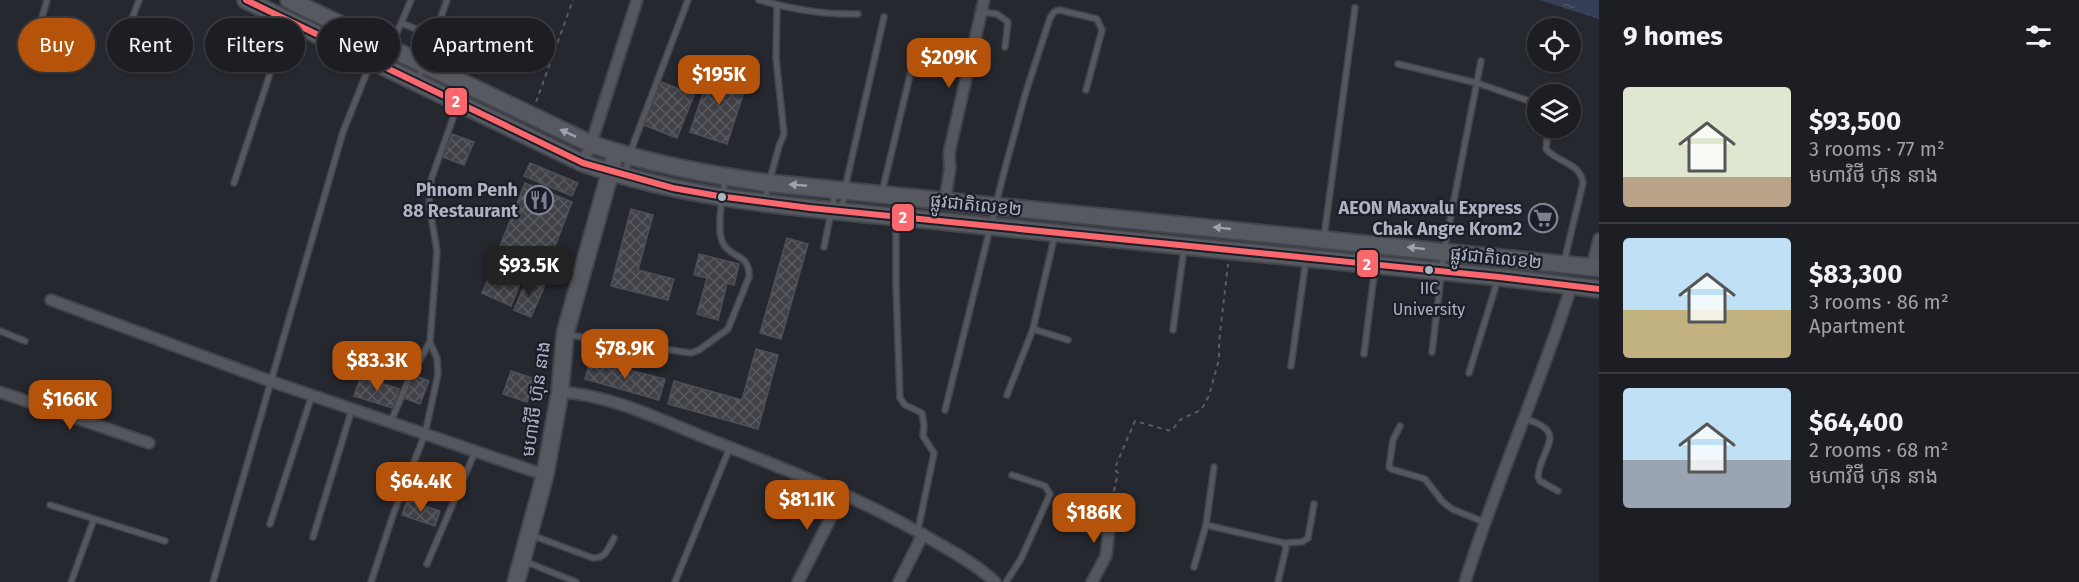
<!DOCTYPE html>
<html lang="en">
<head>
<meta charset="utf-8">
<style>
	body { margin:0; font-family:"Fira Sans","Noto Sans Khmer",sans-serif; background:#25272b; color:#f1f3f6; height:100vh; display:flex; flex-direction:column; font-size:22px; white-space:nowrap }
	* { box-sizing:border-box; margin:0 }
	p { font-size:20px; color:#a0a2a6 }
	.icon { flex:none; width:33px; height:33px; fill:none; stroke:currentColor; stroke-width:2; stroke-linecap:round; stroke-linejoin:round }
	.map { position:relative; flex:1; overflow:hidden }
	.panel { display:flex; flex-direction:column; background:#1c1e23; width:480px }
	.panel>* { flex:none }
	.guide { position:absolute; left:18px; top:18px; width:570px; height:54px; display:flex; gap:12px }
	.controls { position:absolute; left:1527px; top:18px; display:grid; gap:12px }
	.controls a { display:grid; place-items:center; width:54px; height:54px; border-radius:50%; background:#1c1e23; box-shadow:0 2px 4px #0004,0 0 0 2px #3a3c41; font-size:30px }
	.price { position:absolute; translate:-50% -51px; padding:0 14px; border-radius:12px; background:#b45309; color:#fff; font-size:20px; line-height:39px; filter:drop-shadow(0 2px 3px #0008) }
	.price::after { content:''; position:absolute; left:50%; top:36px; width:18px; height:14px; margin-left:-9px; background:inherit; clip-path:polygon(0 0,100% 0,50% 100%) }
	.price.on { background:#222; color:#fff }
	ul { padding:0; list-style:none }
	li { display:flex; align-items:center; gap:18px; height:150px; padding:0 24px }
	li+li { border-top:2px solid #3a3c41 }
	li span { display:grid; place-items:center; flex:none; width:168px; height:120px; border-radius:6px; color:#555 }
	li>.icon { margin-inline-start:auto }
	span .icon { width:72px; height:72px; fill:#fffc; stroke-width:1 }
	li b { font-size:26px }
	h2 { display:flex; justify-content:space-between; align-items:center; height:72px; padding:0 24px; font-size:26px }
	.tag { padding:0 21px; border-radius:27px; background:#1c1e23; box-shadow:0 2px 4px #0004,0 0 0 2px #3a3c41; font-size:21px; line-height:54px }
	.tag.on { background:#b45309; color:#fff }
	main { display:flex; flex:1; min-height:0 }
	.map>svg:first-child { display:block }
</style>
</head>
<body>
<main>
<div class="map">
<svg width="1599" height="582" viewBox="0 0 1599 582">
	<defs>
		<pattern id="water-ripples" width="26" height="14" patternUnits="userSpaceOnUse" patternTransform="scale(1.5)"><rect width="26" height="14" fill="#373f57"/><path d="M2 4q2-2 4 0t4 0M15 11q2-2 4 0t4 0" fill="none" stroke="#51586d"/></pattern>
		<pattern id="building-cross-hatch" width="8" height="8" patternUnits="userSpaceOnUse" patternTransform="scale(1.5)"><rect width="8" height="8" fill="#404248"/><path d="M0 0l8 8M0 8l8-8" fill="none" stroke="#595b61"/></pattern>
	</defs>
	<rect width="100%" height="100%" fill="#26282f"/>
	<polygon fill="url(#water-ripples)" points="1539,0 1599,0 1599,19"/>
	<g fill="url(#building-cross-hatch)" stroke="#4d5057" stroke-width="1.5">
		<polygon points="712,67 748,79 727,144 690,132"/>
		<polygon points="661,82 694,95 677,138 644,125"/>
		<polygon points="452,134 474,142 464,165 443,157"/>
		<polygon points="530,163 578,183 572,196 524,176"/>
		<polygon points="525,183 572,202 542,280 494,261"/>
		<polygon points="631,209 653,215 638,270 674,279 668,300 611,286"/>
		<polygon points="787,238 808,244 781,339 760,333"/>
		<polygon points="699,254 739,264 734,285 727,283 718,320 697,314 707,278 694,275"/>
		<polygon points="495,264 523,277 511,306 482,293"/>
		<polygon points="528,277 545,285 531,317 514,310"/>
		<polygon points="756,349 778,355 758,429 668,404 674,381 742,400"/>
		<polygon points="590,360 665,379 659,400 585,379"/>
		<polygon points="511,371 535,379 527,402 503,394"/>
		<polygon points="413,375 429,381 420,404 404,398"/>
		<polygon points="361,376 399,389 393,408 354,396"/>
		<polygon points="407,500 440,511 435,526 402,515"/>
	</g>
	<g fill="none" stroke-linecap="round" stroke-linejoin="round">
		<g stroke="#414349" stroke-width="8">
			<g id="lane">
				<path d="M 759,0 C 791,9 825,15 858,14"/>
				<polyline points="981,12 997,14 1008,22 1005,47"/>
				<polyline points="132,19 139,0"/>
				<polyline points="402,23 434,37"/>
				<polyline points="34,46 47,0"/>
				<polyline points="1398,64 1477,83 1538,104"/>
				<polyline points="383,65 411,0"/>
				<polyline points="417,80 424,65 447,0"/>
				<path d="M 1552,128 L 1547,140 L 1546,149 C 1558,163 1580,162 1583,183 L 1564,262"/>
				<polyline points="625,173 634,142 688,0"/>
				<polyline points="234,183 287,22"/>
				<polyline points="882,192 911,71"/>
				<polyline points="764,201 779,146 784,134 776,58 777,5"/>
				<polyline points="842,208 847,179 884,17"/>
				<polyline points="896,218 896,286 900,398 905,405 922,413 924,425 923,436 934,453 918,530"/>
				<polyline points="1324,237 1355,8"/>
				<polyline points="824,247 835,193"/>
				<polyline points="1033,329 1068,340"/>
				<polyline points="1173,330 1184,248"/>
				<polyline points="0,331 25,341"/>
				<path d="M 568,335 L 691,353 L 699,350 L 728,329 L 749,277 C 750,254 733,259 724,245 C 715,232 723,195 725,179"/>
				<polyline points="1432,352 1444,251 1481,61"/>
				<polyline points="1364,354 1375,267"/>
				<polyline points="1291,366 1306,260"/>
				<polyline points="1469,373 1498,279"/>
				<polyline points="1007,395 1033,329 1055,234"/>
				<polyline points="945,410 1003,176 1025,95 1050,18 1054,12 1059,10 1097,19 1102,30 1086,90"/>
				<path d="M 1526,419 C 1570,433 1540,448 1538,477 L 1540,481 L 1558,491"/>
				<polyline points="391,421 410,377 430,342"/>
				<polyline points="1400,426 1393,440 1389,467 1391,469 1425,479 1442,501 1452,509 1484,522"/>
				<polyline points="50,505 165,541"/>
				<polyline points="270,524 312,395"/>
				<polyline points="1206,525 1284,543 1302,542 1308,538 1314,504"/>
				<path d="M 531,535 L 593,558 C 606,558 608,549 614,538"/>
				<polyline points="313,537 352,409"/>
				<polyline points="524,561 576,582"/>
				<polyline points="427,564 475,452"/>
				<polyline points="1194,567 1206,525 1214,467"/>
				<polyline points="71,582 94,519"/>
				<polyline points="213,582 343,132 371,62"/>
				<polyline points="371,582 393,515 425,434 438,374 437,358 430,342 437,251 429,204 431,180 458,104"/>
				<polyline points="675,582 730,447"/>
				<polyline points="1006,582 1021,559 1050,494 1045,486 1012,475"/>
				<polyline points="1278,582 1286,548 1284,543"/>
			</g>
		</g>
		<g stroke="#414349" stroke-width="14">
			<g id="street">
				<polyline points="583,163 591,144 637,0"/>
				<polyline points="945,200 950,168 949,153 984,0"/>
				<polyline points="1592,267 1599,239"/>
				<polyline points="51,300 270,381 545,475"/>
				<polyline points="0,392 149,443"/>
				<path d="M 560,392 C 612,395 663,421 711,440 C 788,470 868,501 939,544 C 959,555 978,566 995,582"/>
				<polyline points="798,582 843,494"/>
				<polyline points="899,582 923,534"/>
				<polyline points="1092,582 1106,556 1111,511"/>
				<path d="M 1465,582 C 1496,482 1540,386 1571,287"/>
			</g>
		</g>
		<g stroke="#43454c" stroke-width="20">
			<g id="primary">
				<path d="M 246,0 L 583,163 C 701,204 826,209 949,222 C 1132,241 1316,259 1499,277 L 1599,289"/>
				<path d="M 289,0 L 591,144 C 649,164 709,175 769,183 L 1599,268"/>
				<polyline points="516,582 545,475 560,392 565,334 613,162"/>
			</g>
		</g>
		<g stroke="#595c62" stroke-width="2" stroke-dasharray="4.5 4.5" stroke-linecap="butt">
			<polyline points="536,102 573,0"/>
			<polyline points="1112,500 1118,473 1115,470 1117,463 1135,421 1171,431 1181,419 1201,410 1209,396 1219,359 1219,342 1228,264"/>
		</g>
		<use href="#lane" stroke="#55575e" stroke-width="5"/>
		<use href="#street" stroke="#55575e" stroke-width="10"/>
		<use href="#primary" stroke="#575960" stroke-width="16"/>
		<g stroke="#1a1e29" stroke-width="10">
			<polyline id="bus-1" points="246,0 583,163 673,188 718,196 810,208 1499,277 1599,289"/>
		</g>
		<use href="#bus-1" stroke="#fa676d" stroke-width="6"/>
	</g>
	<defs><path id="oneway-solid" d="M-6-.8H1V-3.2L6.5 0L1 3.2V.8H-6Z" transform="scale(1.5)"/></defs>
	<g fill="#9da1ae">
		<use href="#oneway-solid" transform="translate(568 133) rotate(-155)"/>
		<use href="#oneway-solid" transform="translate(798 185) rotate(-175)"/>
		<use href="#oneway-solid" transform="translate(1222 228) rotate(-174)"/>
		<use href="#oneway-solid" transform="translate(1416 248) rotate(-174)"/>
	</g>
	<defs>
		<g id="restaurant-ring" transform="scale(1.5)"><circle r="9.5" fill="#1a1e29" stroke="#7f828e" stroke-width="1.5"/><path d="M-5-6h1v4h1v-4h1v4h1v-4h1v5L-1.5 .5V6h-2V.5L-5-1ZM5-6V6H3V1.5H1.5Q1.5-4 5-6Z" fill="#7f828e"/></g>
		<g id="supermarket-ring" transform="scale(1.5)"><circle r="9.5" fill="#1a1e29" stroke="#7f828e" stroke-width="1.5"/><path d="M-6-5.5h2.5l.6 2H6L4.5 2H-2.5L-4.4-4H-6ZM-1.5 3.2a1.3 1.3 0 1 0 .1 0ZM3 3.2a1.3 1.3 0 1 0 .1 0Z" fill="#7f828e"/></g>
	</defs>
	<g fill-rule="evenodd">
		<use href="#restaurant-ring" x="539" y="200"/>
		<use href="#supermarket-ring" x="1543" y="218"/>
	</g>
	<g fill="#afb3c1" stroke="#1a1e29" stroke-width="2">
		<circle cx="722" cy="197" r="5"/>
		<circle cx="1429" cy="270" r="5"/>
	</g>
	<g text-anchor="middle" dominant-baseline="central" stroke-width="4.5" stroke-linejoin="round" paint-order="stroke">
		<g font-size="16" fill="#afb3c1" stroke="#1a1e29">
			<text x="1429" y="288">IIC<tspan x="1429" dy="21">University</tspan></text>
		</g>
		<g font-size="18" font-weight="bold" fill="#afb3c1" stroke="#1a1e29" text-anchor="end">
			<text x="518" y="190">Phnom Penh<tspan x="518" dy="21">88 Restaurant</tspan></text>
			<text x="1522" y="208">AEON Maxvalu Express<tspan x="1522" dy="21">Chak Angre Krom2</tspan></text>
		</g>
		<g font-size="18" fill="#afb3c1" stroke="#1a1e29">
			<text transform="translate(976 205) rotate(6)">ផ្លូវជាតិលេខ២</text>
			<text transform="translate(1496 258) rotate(6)">ផ្លូវជាតិលេខ២</text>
			<text transform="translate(536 399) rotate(-82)">មហាវិថី ហ៊ុន នាង</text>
		</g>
	</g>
	<g stroke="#1a1e29" stroke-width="2">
		<rect x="444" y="87" width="24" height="29" rx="6" fill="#fa676d"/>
		<rect x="891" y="203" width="24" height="29" rx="6" fill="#fa676d"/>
		<rect x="1356" y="249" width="23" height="29" rx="6" fill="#fa676d"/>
	</g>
	<g font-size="16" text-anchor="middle" font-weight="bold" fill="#fff">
		<text x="456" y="107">2</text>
		<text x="903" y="223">2</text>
		<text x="1367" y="270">2</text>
	</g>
</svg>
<div class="controls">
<a><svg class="icon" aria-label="locate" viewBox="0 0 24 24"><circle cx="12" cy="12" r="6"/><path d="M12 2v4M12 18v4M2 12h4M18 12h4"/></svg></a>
<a><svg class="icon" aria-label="layers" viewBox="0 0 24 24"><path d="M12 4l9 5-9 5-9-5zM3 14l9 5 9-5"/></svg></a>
</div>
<b class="price" style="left:949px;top:89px">$209K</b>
<b class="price" style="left:719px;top:106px">$195K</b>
<b class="price on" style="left:529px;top:297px">$93.5K</b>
<b class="price" style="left:625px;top:380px">$78.9K</b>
<b class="price" style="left:377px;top:392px">$83.3K</b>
<b class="price" style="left:70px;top:431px">$166K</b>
<b class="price" style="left:421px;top:513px">$64.4K</b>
<b class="price" style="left:807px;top:531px">$81.1K</b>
<b class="price" style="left:1094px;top:544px">$186K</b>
<div class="guide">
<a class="tag on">Buy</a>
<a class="tag">Rent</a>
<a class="tag">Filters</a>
<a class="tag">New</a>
<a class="tag">Apartment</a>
</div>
</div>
<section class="panel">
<h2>9 homes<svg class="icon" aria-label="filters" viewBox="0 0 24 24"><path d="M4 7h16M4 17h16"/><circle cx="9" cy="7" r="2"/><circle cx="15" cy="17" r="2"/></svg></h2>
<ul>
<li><span style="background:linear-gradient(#dfe7d0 75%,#b9a48a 0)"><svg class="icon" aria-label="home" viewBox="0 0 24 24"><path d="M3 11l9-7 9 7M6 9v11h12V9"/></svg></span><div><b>$93,500</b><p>3 rooms · 77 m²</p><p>មហាវិថី ហ៊ុន នាង</p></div></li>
<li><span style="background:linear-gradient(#bfe0f5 60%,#c2b280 0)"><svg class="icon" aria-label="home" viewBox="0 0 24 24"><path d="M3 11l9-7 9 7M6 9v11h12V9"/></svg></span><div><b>$83,300</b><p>3 rooms · 86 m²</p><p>Apartment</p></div></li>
<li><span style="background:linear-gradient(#bfe0f5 60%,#9aa5b1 0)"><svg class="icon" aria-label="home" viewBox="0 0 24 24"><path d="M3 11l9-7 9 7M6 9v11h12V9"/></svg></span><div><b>$64,400</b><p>2 rooms · 68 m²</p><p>មហាវិថី ហ៊ុន នាង</p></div></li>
</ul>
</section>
</main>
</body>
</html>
